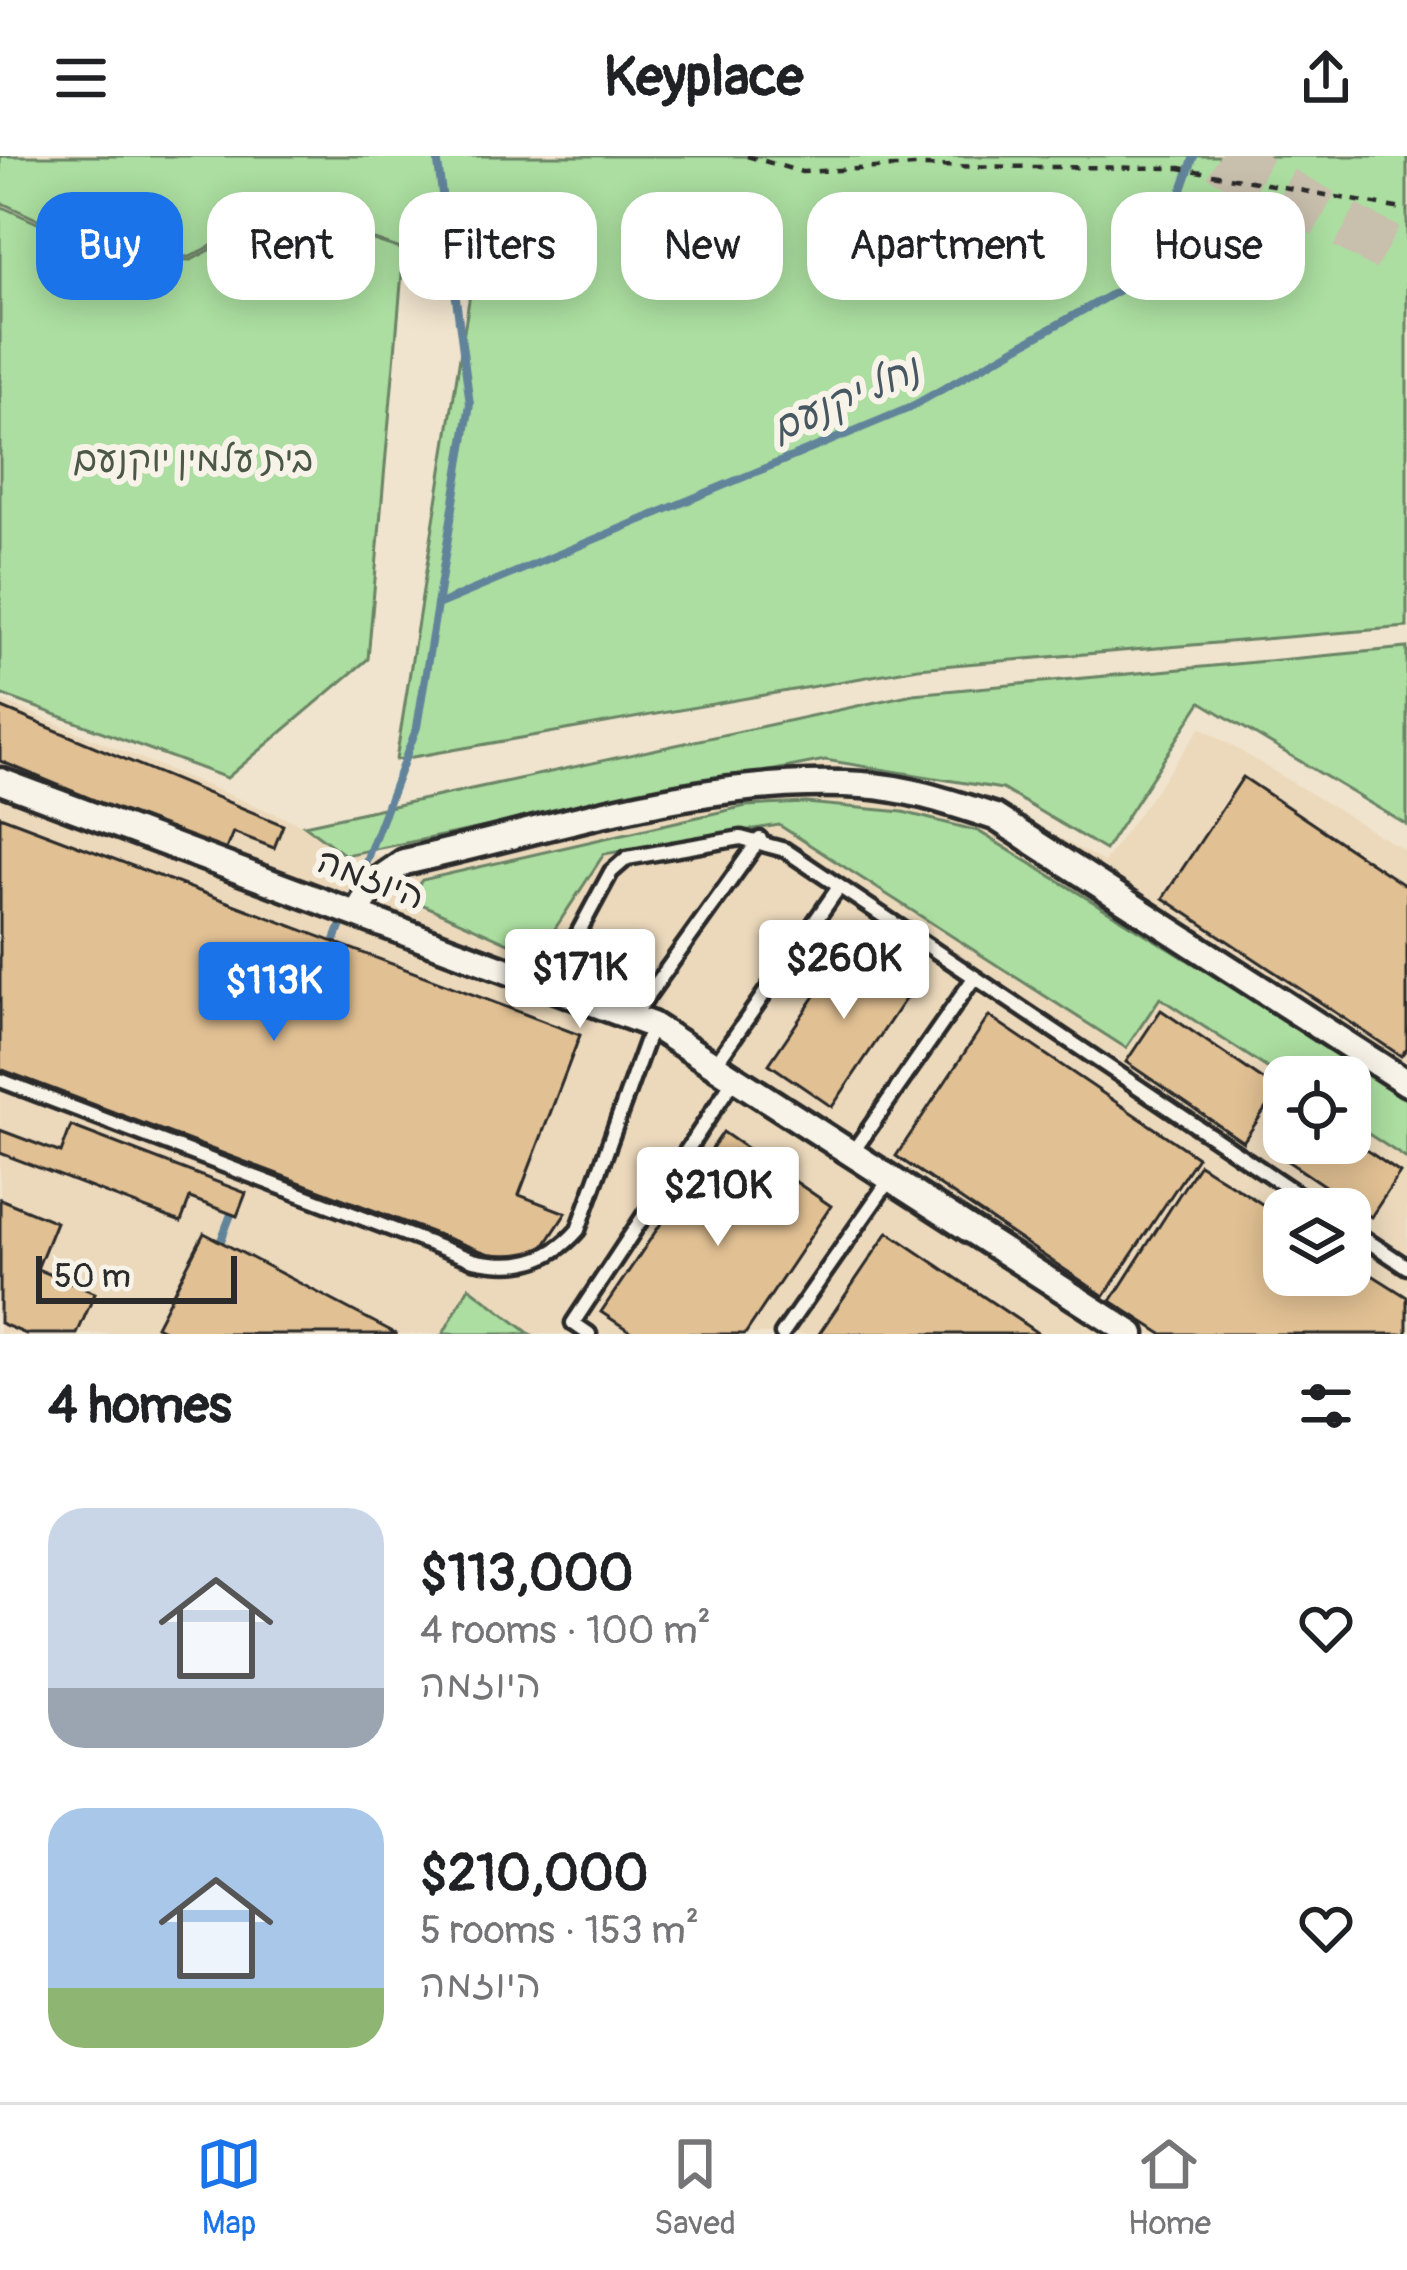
<!DOCTYPE html>
<html lang="en">
<head>
<meta charset="utf-8">
<style>
	body { margin:0; font-family:Pangolin,"Playpen Sans Hebrew",sans-serif; background:#f6f6f6; color:#202124; height:100vh; display:flex; flex-direction:column; font-size:45px; white-space:nowrap }
	* { box-sizing:border-box; margin:0 }
	p { font-size:39px; color:#757577 }
	.icon { flex:none; width:66px; height:66px; fill:none; stroke:currentColor; stroke-width:2; stroke-linecap:round; stroke-linejoin:round }
	.map { position:relative; height:1178px; overflow:hidden }
	.panel { display:flex; flex-direction:column; background:#fff; flex:1 }
	.panel>* { flex:none }
	.banner { position:absolute; left:36px; top:36px; width:1335px; height:108px; display:flex; gap:24px }
	.tools { position:absolute; left:1263px; top:900px; display:grid; gap:24px }
	.tools a { display:grid; place-items:center; width:108px; height:108px; border-radius:24px; background:#fff; box-shadow:0 6px 30px #0003; font-size:60px }
	.scale { position:absolute; left:36px; bottom:30px; width:201px; box-sizing:border-box; padding-left:12px; border:6px solid #2b2b2b; border-top:0; font-size:33px; line-height:42px; white-space:nowrap; color:#2b2b2b; -webkit-text-stroke:9px #f7f3e8; paint-order:stroke }
	.price { position:absolute; translate:-50% -102px; padding:0 27px; border-radius:12px; background:#fff; color:#222; font-size:39px; line-height:78px; filter:drop-shadow(0 3px 6px #0008) }
	.price::after { content:''; position:absolute; left:50%; top:72px; width:36px; height:27px; margin-left:-18px; background:inherit; clip-path:polygon(0 0,100% 0,50% 100%) }
	.price.current { background:#1a73e8; color:#fff }
	ul { padding:0; list-style:none }
	li { display:flex; align-items:center; gap:36px; height:300px; padding:0 48px }
	li span { display:grid; place-items:center; flex:none; width:336px; height:240px; border-radius:36px; color:#555 }
	li>.icon { margin-inline-start:auto }
	span .icon { width:144px; height:144px; fill:#fffc; stroke-width:1 }
	li b { font-size:51px }
	h2 { display:flex; justify-content:space-between; align-items:center; height:144px; padding:0 48px; font-size:51px }
	.chip { padding:0 42px; border-radius:36px; background:#fff; box-shadow:0 6px 30px #0003; font-size:42px; line-height:108px }
	.chip.current { background:#1a73e8; color:#fff }
	header { display:flex; justify-content:space-between; align-items:center; height:156px; padding:0 48px; background:#fff; font-size:54px; font-weight:700 }
	.tab-bar { display:flex; justify-content:space-around; align-items:center; height:168px; border-top:3px solid #e0e0e0; background:#fff; font-size:33px; color:#757577 }
	.tab-bar a { display:grid; justify-items:center; gap:6px }
	.tab-bar .current { color:#1a73e8 }
	.map>svg:first-child { display:block }
</style>
</head>
<body>
<header><svg class="icon" aria-label="menu" viewBox="0 0 24 24"><path d="M4 6h16M4 12h16M4 18h16"/></svg>Keyplace<svg class="icon" aria-label="share" viewBox="0 0 24 24"><path d="M12 15V3M7 8l5-5 5 5M5 13v7h14v-7"/></svg></header>
<div class="map">
<svg width="1407" height="1178" viewBox="0 0 1407 1178">
	<rect width="100%" height="100%" fill="#f0e4ce"/>
	<filter id="ink" filterUnits="userSpaceOnUse"><feTurbulence type="fractalNoise" baseFrequency=".00833" numOctaves="2"/><feDisplacementMap in="SourceGraphic" scale="24" xChannelSelector="R" yChannelSelector="G"/><feConvolveMatrix kernelMatrix="1 2 1 2 8 2 1 2 1" color-interpolation-filters="sRGB"/></filter>
	<g filter="url(#ink)">
		<path fill="#ecd9bc" fill-rule="evenodd" d="M 0,544 L 380,701 L 827,607 L 995,647 L 1104,706 L 1201,571 L 1407,696 L 1407,1178 L 0,1178 ZM 1284,921 L 1350,921 L 1350,987 L 1284,987 ZM 1284,1053 L 1350,1053 L 1350,1119 L 1284,1119 Z"/>
		<g fill="#abdea0" stroke="#6b8466" stroke-width="3">
			<polygon points="0,0 1407,0 1407,471 918,512 396,604 473,119 284,52 190,101 114,99 0,46"/>
			<polygon points="0,50 114,102 191,104 284,55 404,94 368,503 227,622 0,538"/>
			<polygon points="1407,492 1407,669 1201,546 1105,694 1002,633 825,604 345,699 304,669 913,538"/>
			<polygon points="806,647 903,656 978,675 1407,939 1407,1003 1350,966 1350,921 1284,923 1160,842 1126,892 779,669 604,698 537,800 408,742 422,724 746,650"/>
			<polygon points="469,1131 530,1178 443,1178"/>
		</g>
		<g fill="none" stroke-linecap="round" stroke-linejoin="round">
			<g stroke="#62849b" stroke-width="8">
				<polyline points="437,449 907,253 1153,115 1194,0"/>
				<polyline points="350,747 417,571 470,248 437,0"/>
				<polyline points="332,792 344,761"/>
				<polyline points="217,1095 233,1053"/>
			</g>
		</g>
		<g fill="#e1c093" stroke="#2b2b2b" stroke-width="3">
			<polygon points="0,551 283,669 274,692 233,676 224,698 0,605"/>
			<polygon points="1243,621 1407,731 1407,892 1401,900 1163,742"/>
			<polygon points="0,660 580,879 519,1039 566,1057 541,1095 523,1101 489,1098 0,913"/>
			<polygon points="855,781 918,824 832,951 769,908"/>
			<polygon points="1161,854 1278,934 1243,986 1126,906"/>
			<polygon points="989,860 1197,1001 1104,1140 896,1000"/>
			<polygon points="71,970 246,1037 237,1060 190,1042 181,1066 0,997 0,974 61,997"/>
			<polygon points="723,976 831,1050 745,1178 634,1178 601,1156"/>
			<polygon points="1350,983 1400,1017 1371,1061 1283,1002 1293,987"/>
			<polygon points="1199,1008 1284,1062 1284,1119 1350,1119 1350,1105 1407,1141 1407,1178 1162,1178 1111,1145"/>
			<polygon points="0,1043 56,1066 37,1113 95,1137 77,1178 26,1178 0,1167"/>
			<polygon points="888,1076 1039,1178 819,1178"/>
			<polygon points="204,1077 397,1178 172,1178 156,1170"/>
		</g>
		<g fill="none" stroke-linecap="round" stroke-linejoin="round">
			<polyline stroke="#c9bfad" stroke-width="48" stroke-dasharray="48 24" stroke-linecap="butt" points="1219,0 1407,103"/>
			<g stroke="#2b2b2b" stroke-width="21">
				<g id="service">
					<polyline points="549,831 611,716 627,702 741,682 785,694 1320,1053"/>
					<polyline points="632,862 760,683"/>
					<polyline points="716,907 839,731"/>
					<path d="M 0,924 L 473,1104 C 516,1113 548,1108 578,1074 L 652,869"/>
					<polyline points="852,997 974,822"/>
					<polyline points="1350,1073 1407,1111"/>
					<polyline points="589,1178 573,1167 736,920"/>
					<polyline points="782,1178 890,1023"/>
				</g>
			</g>
			<g stroke="#2b2b2b" stroke-width="33">
				<g id="minor">
					<polyline points="0,625 652,869 1132,1178"/>
					<path d="M 358,755 L 375,726 L 404,706 C 552,673 709,619 862,629 C 909,632 952,647 995,661 L 1407,927"/>
				</g>
			</g>
			<polyline stroke="#2b2b2b" stroke-width="4.5" stroke-dasharray="9 9" stroke-linecap="butt" points="747,0 802,16 914,10 1180,12 1407,54"/>
			<use href="#service" stroke="#f7f3e8" stroke-width="12"/>
			<use href="#minor" stroke="#f7f3e8" stroke-width="24"/>
		</g>
	</g>
	<g text-anchor="middle" dominant-baseline="central" stroke-width="12" stroke-linejoin="round" paint-order="stroke">
		<g font-size="36" fill="#4b5848" stroke="#f7f3e8">
			<text x="193" y="303">בית עלמין יוקנעם</text>
		</g>
		<g font-size="36" fill="#2b2b2b" stroke="#f7f3e8">
			<text transform="translate(371 723) rotate(21)">היוזמה</text>
		</g>
		<g font-size="39" font-style="italic" fill="#475863" stroke="#f7f3e8">
			<text transform="translate(845 243) rotate(-24)">נחל יקנעם</text>
		</g>
	</g>
</svg>
<div class="tools">
<a><svg class="icon" aria-label="locate" viewBox="0 0 24 24"><circle cx="12" cy="12" r="6"/><path d="M12 2v4M12 18v4M2 12h4M18 12h4"/></svg></a>
<a><svg class="icon" aria-label="layers" viewBox="0 0 24 24"><path d="M12 4l9 5-9 5-9-5zM3 14l9 5 9-5"/></svg></a>
</div>
<div class="scale">50 m</div>
<b class="price" style="left:844px;top:866px">$260K</b>
<b class="price" style="left:580px;top:875px">$171K</b>
<b class="price current" style="left:274px;top:888px">$113K</b>
<b class="price" style="left:718px;top:1093px">$210K</b>
<div class="banner">
<a class="chip current">Buy</a>
<a class="chip">Rent</a>
<a class="chip">Filters</a>
<a class="chip">New</a>
<a class="chip">Apartment</a>
<a class="chip">House</a>
</div>
</div>
<section class="panel">
<h2>4 homes<svg class="icon" aria-label="filters" viewBox="0 0 24 24"><path d="M4 7h16M4 17h16"/><circle cx="9" cy="7" r="2"/><circle cx="15" cy="17" r="2"/></svg></h2>
<ul>
<li><span style="background:linear-gradient(#c9d6e8 75%,#9aa5b1 0)"><svg class="icon" aria-label="home" viewBox="0 0 24 24"><path d="M3 11l9-7 9 7M6 9v11h12V9"/></svg></span><div><b>$113,000</b><p>4 rooms · 100 m²</p><p>היוזמה</p></div><svg class="icon" aria-label="heart" viewBox="0 0 24 24"><path d="M12 20l-8-8c-3-5 5-10 8-4 3-6 11-1 8 4z"/></svg></li>
<li><span style="background:linear-gradient(#a9c7e8 75%,#8fb573 0)"><svg class="icon" aria-label="home" viewBox="0 0 24 24"><path d="M3 11l9-7 9 7M6 9v11h12V9"/></svg></span><div><b>$210,000</b><p>5 rooms · 153 m²</p><p>היוזמה</p></div><svg class="icon" aria-label="heart" viewBox="0 0 24 24"><path d="M12 20l-8-8c-3-5 5-10 8-4 3-6 11-1 8 4z"/></svg></li>
</ul>
</section>
<nav class="tab-bar">
<a class="current"><svg class="icon" aria-label="map" viewBox="0 0 24 24"><path d="M3 6l6-2 6 2 6-2v14l-6 2-6-2-6 2zM9 4v14M15 6v14"/></svg>Map</a>
<a><svg class="icon" aria-label="saved" viewBox="0 0 24 24"><path d="M7 4h10v16l-5-4-5 4z"/></svg>Saved</a>
<a><svg class="icon" aria-label="home" viewBox="0 0 24 24"><path d="M3 11l9-7 9 7M6 9v11h12V9"/></svg>Home</a>
</nav>
</body>
</html>
